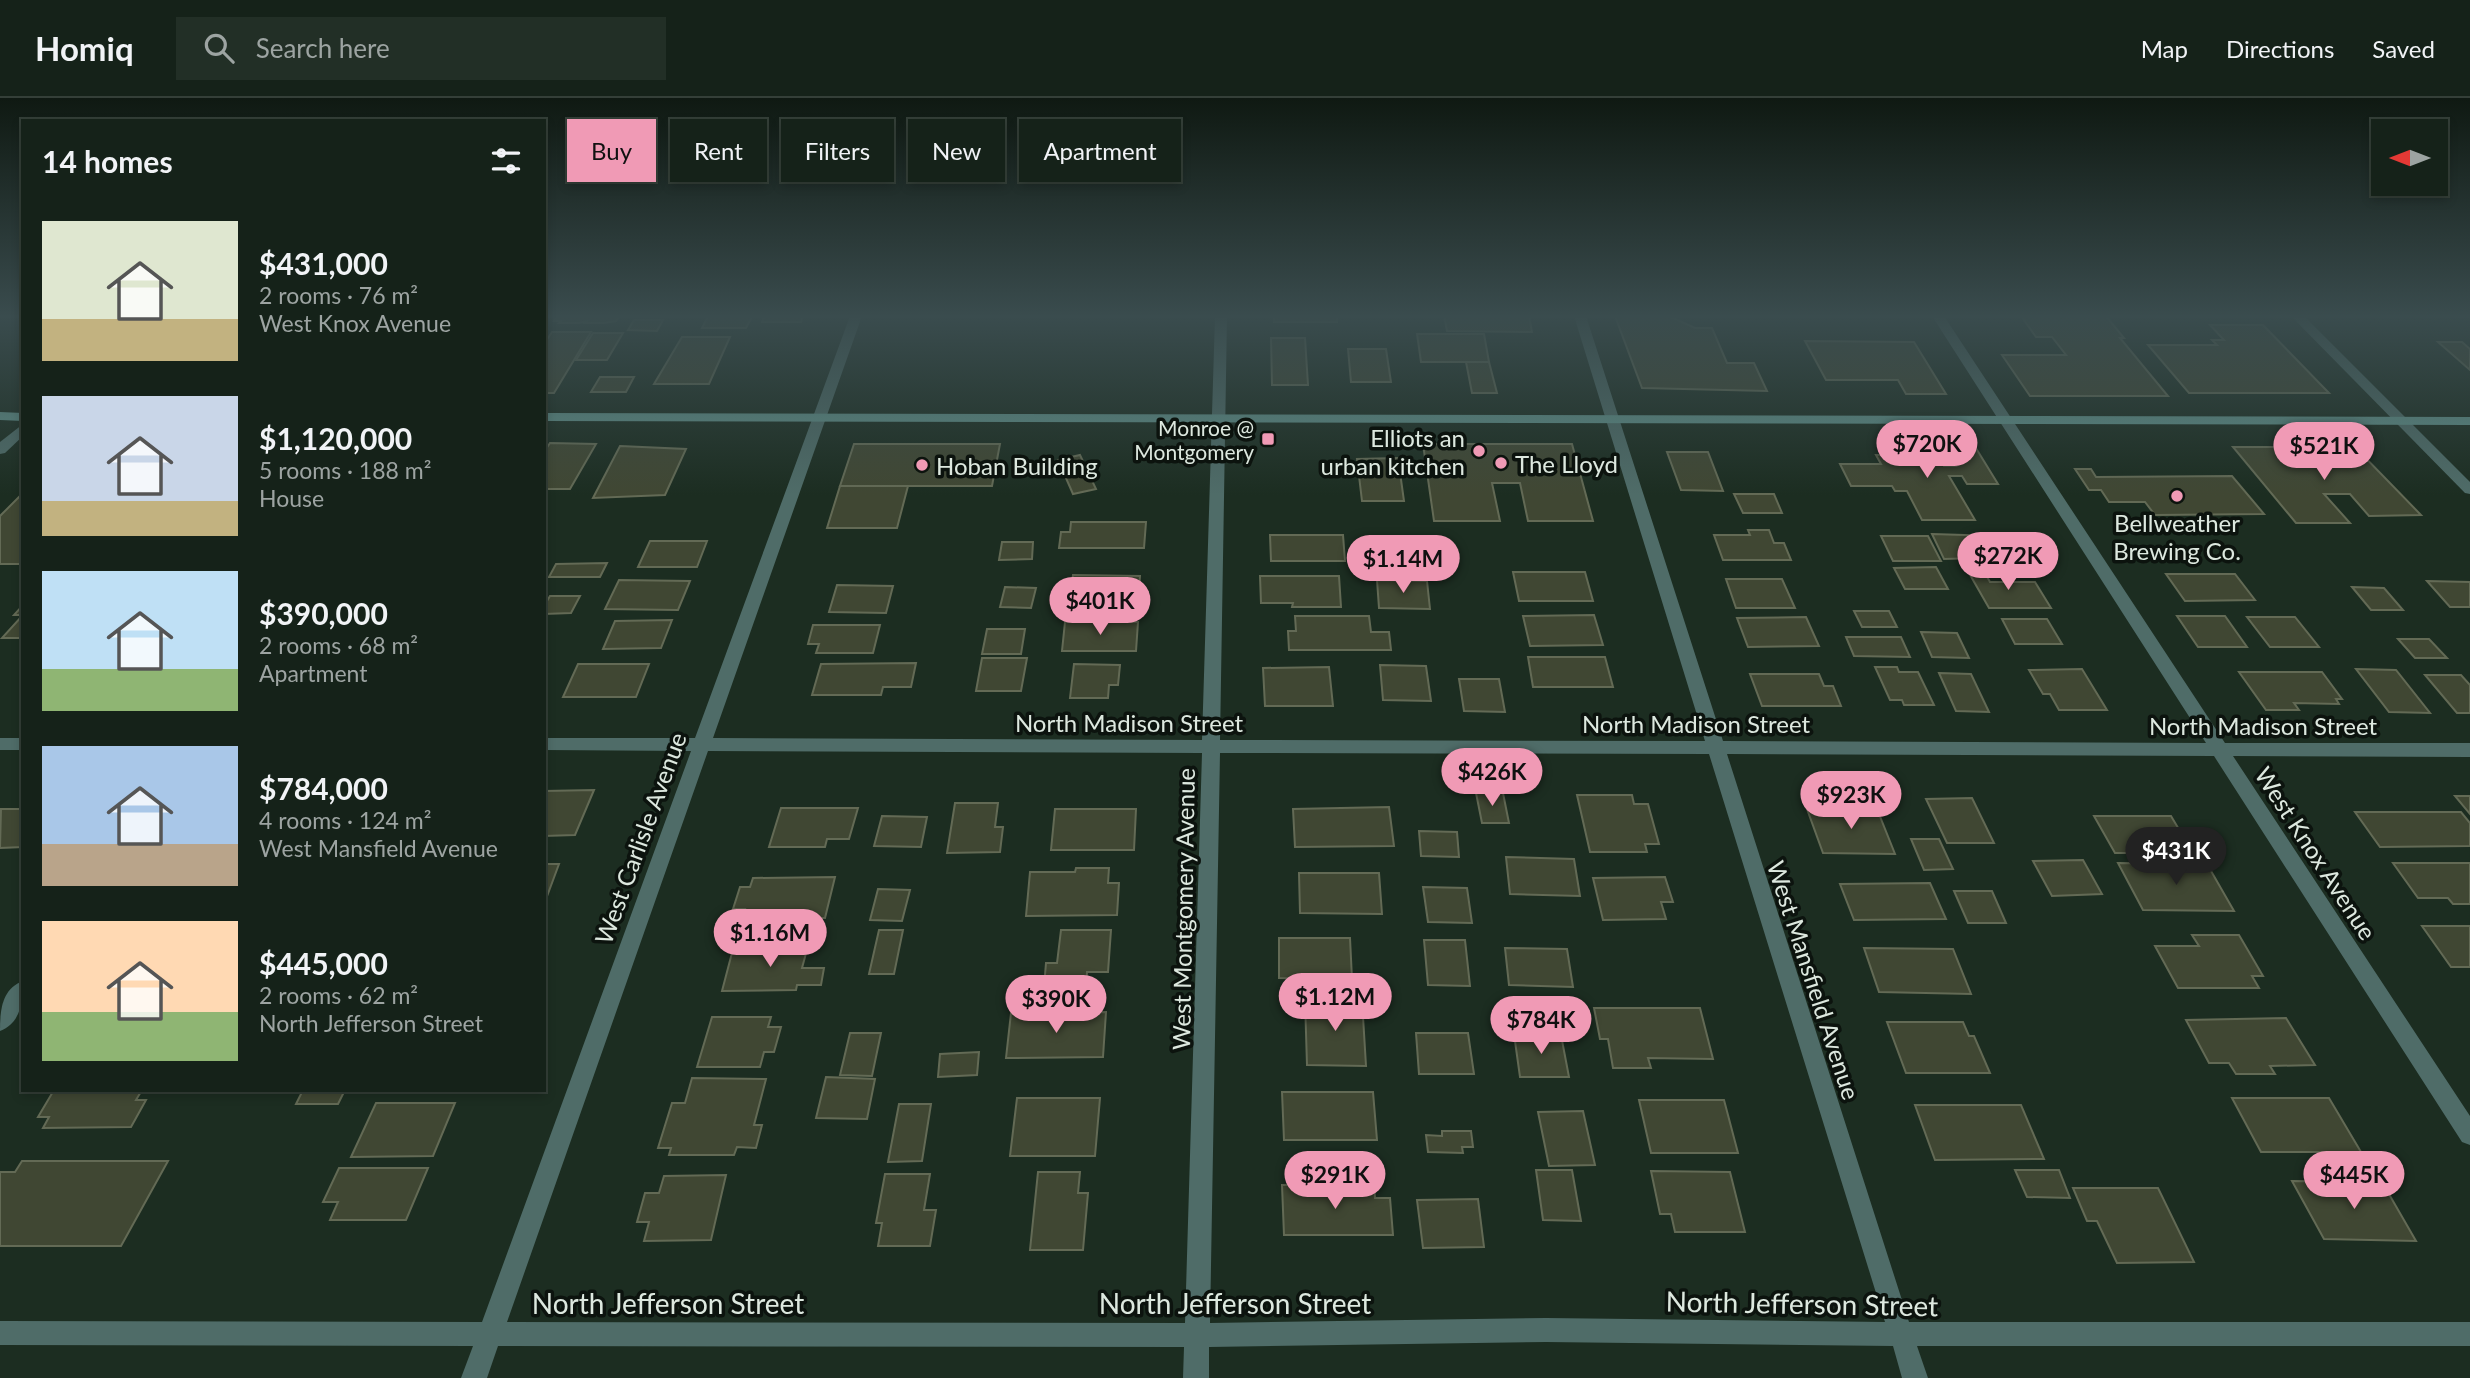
<!DOCTYPE html>
<html lang="en">
<head>
<meta charset="utf-8">
<style>
	body { margin:0; font-family:Lato,sans-serif; background:#222f26; color:#f1f3f6; height:100vh; display:flex; flex-direction:column; font-size:26px; white-space:nowrap }
	* { box-sizing:border-box; margin:0 }
	p { font-size:23px; color:#9da4a2 }
	.icon { flex:none; width:38px; height:38px; fill:none; stroke:currentColor; stroke-width:2; stroke-linecap:round; stroke-linejoin:round }
	.map { position:relative; flex:1; overflow:hidden }
	.side { position:absolute; left:21px; top:21px; width:525px; height:973px; display:flex; flex-direction:column; background:#152219; border-radius:0px; box-shadow:0 4px 10px #0003,0 0 0 2px #343f38 }
	.side>* { flex:none }
	.top-card { position:absolute; left:567px; top:21px; width:665px; height:63px; display:flex; gap:14px }
	.needle { width:46px; rotate:270deg }
	.tools { position:absolute; left:2371px; top:21px; display:grid; gap:14px }
	.tools a { display:grid; place-items:center; width:77px; height:77px; border-radius:0px; background:#152219; box-shadow:0 4px 10px #0003,0 0 0 2px #343f38; font-size:35px }
	.price { position:absolute; translate:-50% -60px; padding:0 16px; border-radius:24px; background:#f09ab5; color:#111; font-size:23px; line-height:46px; filter:drop-shadow(0 2px 4px #0008) }
	.price::after { content:''; position:absolute; left:50%; top:42px; width:21px; height:16px; margin-left:-10px; background:inherit; clip-path:polygon(0 0,100% 0,50% 100%) }
	.price.active { background:#222; color:#fff }
	ul { padding:0; list-style:none }
	li { display:flex; align-items:center; gap:21px; height:175px; padding:0 21px }
	li span { display:grid; place-items:center; flex:none; width:196px; height:140px; border-radius:0px; color:#555 }
	li>.icon { margin-inline-start:auto }
	span .icon { width:84px; height:84px; fill:#fffc; stroke-width:1 }
	li b { font-size:30px }
	h2 { display:flex; justify-content:space-between; align-items:center; height:84px; padding:0 21px; font-size:30px }
	.pill { padding:0 24px; border-radius:0px; background:#152219; box-shadow:0 4px 10px #0003,0 0 0 2px #343f38; font-size:24px; line-height:63px }
	.pill.active { background:#f09ab5; color:#111 }
	header { display:flex; align-items:center; gap:42px; box-sizing:border-box; height:98px; padding:0 35px; background:#152219; border-bottom:2px solid #343f38 }
	header strong { font-size:33px }
	nav { display:flex; gap:38px; margin-inline-start:auto; font-size:24px }
	.search { width:490px; height:63px; background:#222f26; display:flex; align-items:center; gap:18px; box-sizing:border-box; padding:0 24px; border-radius:0px; color:#9da4a2; font-size:26px }
	.map>svg:first-child { display:block }
</style>
</head>
<body>
<header>
<strong>Homiq</strong>
<div class="search"><svg class="icon" aria-label="search" viewBox="0 0 24 24"><circle cx="10" cy="10" r="6"/><path d="M15 15l6 6"/></svg>Search here</div>
<nav><a>Map</a><a>Directions</a><a>Saved</a></nav>
</header>
<div class="map">
<svg width="2470" height="1280" viewBox="0 0 2470 1280">
	<rect width="100%" height="100%" fill="#1c2d21"/>
	<g fill="#404733" stroke="#636a55" stroke-width="2">
		<polygon points="557,218 619,218 616,223 604,225 585,225 587,223 579,225 559,225 561,223 554,223"/>
		<polygon points="708,218 803,218 801,224 762,224 764,219 752,219 746,230 702,230"/>
		<rect x="1274" y="218" width="63" height="6"/>
		<polygon points="1444,218 1529,218 1532,234 1447,233"/>
		<polygon points="1615,218 1669,218 1695,230 1712,230 1727,265 1754,265 1767,293 1642,290"/>
		<polygon points="2021,218 2106,218 2124,240 2120,240 2168,298 2030,298 2002,257 2066,257 2052,239 2036,239"/>
		<polygon points="634,222 663,222 657,233 628,232"/>
		<polygon points="2210,227 2263,227 2329,295 2189,295 2148,247 2217,247 2212,242 2224,242"/>
		<polygon points="552,234 591,234 554,295 544,295 544,246"/>
		<polygon points="593,235 623,235 607,262 576,262"/>
		<polygon points="1417,236 1484,236 1489,264 1421,264"/>
		<polygon points="682,239 730,239 709,286 654,286"/>
		<polygon points="1271,240 1305,240 1308,287 1272,287"/>
		<polygon points="1805,243 1914,244 1946,296 1906,296 1898,282 1826,282"/>
		<polygon points="2438,244 2462,244 2470,251 2470,272"/>
		<polygon points="1348,251 1386,251 1391,284 1351,284"/>
		<polygon points="1466,264 1489,264 1497,295 1472,295"/>
		<polygon points="600,279 634,279 626,294 591,294"/>
		<polygon points="550,345 596,346 570,391 544,391 544,354"/>
		<polygon points="854,346 1000,346 992,388 840,388"/>
		<polygon points="1423,346 1572,346 1593,423 1528,423 1520,385 1492,385 1500,423 1434,423"/>
		<polygon points="1943,347 1974,347 1998,386 1967,386 1962,378 1949,378 1975,422 1922,422 1907,393 1895,393 1892,388 1851,388 1840,366 1881,366 1876,357 1937,357 1944,368 1956,368"/>
		<polygon points="620,348 686,351 665,397 593,400"/>
		<polygon points="2233,349 2355,349 2421,417 2369,418 2350,396 2324,396 2350,425 2296,425"/>
		<polygon points="1667,354 1708,354 1723,393 1681,392"/>
		<polygon points="1080,357 1096,391 1073,396 1058,362"/>
		<polygon points="1398,360 1404,403 1362,403 1357,361"/>
		<polygon points="2075,371 2091,371 2096,379 2232,378 2264,416 2155,417 2145,404 2109,404 2101,392 2089,392"/>
		<polygon points="840,388 908,388 897,430 827,430"/>
		<polygon points="23,395 23,466 0,466 0,418"/>
		<polygon points="1734,396 1774,396 1782,415 1743,415"/>
		<polygon points="1071,424 1146,424 1144,450 1059,450 1061,434 1070,434"/>
		<polygon points="1748,432 1769,432 1774,445 1784,445 1791,462 1723,462 1714,437 1750,437"/>
		<polygon points="1932,436 1997,438 2009,459 1944,461"/>
		<polygon points="1270,437 1343,437 1345,463 1271,463"/>
		<polygon points="1881,438 1928,438 1941,463 1893,463"/>
		<polygon points="650,443 707,443 697,469 638,469"/>
		<polygon points="1002,444 1033,444 1032,461 999,462"/>
		<polygon points="607,465 600,479 549,479 556,466"/>
		<polygon points="1965,468 1981,468 1990,484 2035,484 2051,510 1989,510"/>
		<polygon points="1936,469 1948,491 1905,491 1894,470"/>
		<polygon points="1513,474 1585,474 1593,503 1519,503"/>
		<polygon points="2166,476 2235,476 2255,502 2185,503"/>
		<polygon points="1073,477 1140,478 1138,507 1069,507"/>
		<polygon points="1260,478 1339,478 1341,509 1292,509 1293,505 1261,505"/>
		<polygon points="1726,481 1782,481 1795,510 1736,510"/>
		<polygon points="619,482 690,483 678,512 605,511"/>
		<polygon points="1377,482 1427,483 1430,511 1379,510"/>
		<polygon points="2427,483 2470,484 2470,509 2450,509"/>
		<polygon points="837,487 893,488 886,515 829,514"/>
		<polygon points="1005,489 1036,490 1031,510 1000,509"/>
		<polygon points="2352,489 2384,490 2403,512 2371,512"/>
		<polygon points="550,498 580,498 571,515 544,516 544,508"/>
		<polygon points="23,507 23,540 2,540 23,517 14,517"/>
		<polygon points="1854,513 1889,513 1897,529 1862,529"/>
		<polygon points="1594,517 1603,547 1530,548 1523,518"/>
		<polygon points="1295,518 1369,518 1371,534 1389,534 1391,552 1289,552 1288,533 1296,533"/>
		<polygon points="2177,518 2225,518 2247,549 2198,549"/>
		<polygon points="1806,519 1819,548 1748,549 1737,520"/>
		<polygon points="2247,519 2295,519 2319,549 2270,549"/>
		<polygon points="2002,521 2047,521 2062,546 2015,546"/>
		<polygon points="672,522 661,550 603,551 615,523"/>
		<polygon points="1065,524 1138,524 1136,553 1062,553"/>
		<polygon points="813,527 880,527 873,555 816,555 819,546 808,546"/>
		<polygon points="987,531 1025,531 1021,556 982,556"/>
		<polygon points="1921,534 1957,535 1969,560 1932,559"/>
		<polygon points="1846,539 1901,539 1910,559 1854,558"/>
		<polygon points="2398,541 2429,541 2447,560 2415,560"/>
		<polygon points="1528,559 1605,559 1613,589 1533,589"/>
		<polygon points="982,560 1027,560 1021,593 976,593"/>
		<polygon points="916,565 911,589 883,589 881,597 812,597 821,566"/>
		<polygon points="578,566 649,566 636,599 563,599"/>
		<polygon points="1074,566 1120,567 1118,587 1109,587 1108,600 1070,600"/>
		<polygon points="1380,567 1426,568 1431,603 1383,602"/>
		<polygon points="1329,569 1333,608 1265,608 1263,570"/>
		<polygon points="1875,569 1897,569 1899,574 1918,574 1934,607 1904,607 1902,602 1890,602"/>
		<polygon points="2082,571 2107,612 2059,612 2050,596 2043,596 2029,572"/>
		<polygon points="2356,571 2396,572 2430,615 2389,614"/>
		<polygon points="2239,574 2322,574 2342,601 2336,601 2339,606 2294,605 2299,612 2266,612"/>
		<polygon points="1939,575 1971,576 1989,614 1956,613"/>
		<polygon points="1750,576 1819,576 1824,588 1833,588 1841,608 1762,608"/>
		<polygon points="2425,577 2461,577 2470,587 2470,615 2457,615"/>
		<polygon points="1459,581 1499,581 1505,614 1464,613"/>
		<polygon points="594,692 575,737 544,738 544,693"/>
		<polygon points="1476,695 1503,695 1509,725 1482,725"/>
		<polygon points="1577,697 1632,697 1634,706 1648,706 1659,746 1645,746 1647,754 1590,754"/>
		<polygon points="2455,698 2470,698 2470,716"/>
		<polygon points="1972,700 1994,745 1947,745 1926,701"/>
		<polygon points="955,705 998,705 995,729 1003,729 1000,754 947,755"/>
		<polygon points="1389,709 1394,748 1295,749 1293,711"/>
		<polygon points="781,710 858,710 849,741 827,741 825,749 769,749"/>
		<polygon points="1,711 23,711 23,749 0,750"/>
		<polygon points="1055,711 1136,711 1134,752 1051,752"/>
		<polygon points="1807,711 1877,711 1895,756 1823,755"/>
		<polygon points="2355,714 2461,714 2470,725 2470,748 2380,749"/>
		<polygon points="882,718 927,719 921,749 874,748"/>
		<polygon points="2094,718 2171,718 2193,755 2115,755"/>
		<polygon points="1419,733 1457,734 1459,759 1421,758"/>
		<polygon points="1911,741 1939,741 1953,771 1924,772"/>
		<polygon points="1506,759 1574,761 1580,798 1510,796"/>
		<polygon points="2083,762 2102,796 2052,798 2033,763"/>
		<polygon points="2118,765 2207,766 2234,813 2143,812"/>
		<polygon points="2393,765 2470,765 2470,806 2453,806 2448,800 2418,800"/>
		<polygon points="544,766 559,766 546,801 544,801"/>
		<polygon points="1076,770 1109,770 1108,785 1119,785 1117,817 1026,818 1030,774 1075,774"/>
		<polygon points="1299,775 1379,775 1382,816 1300,815"/>
		<polygon points="835,779 825,820 742,820 745,811 733,811 740,789 750,789 753,780"/>
		<polygon points="1665,779 1673,804 1661,804 1666,821 1603,822 1593,780"/>
		<polygon points="1930,785 1946,821 1854,822 1840,786"/>
		<polygon points="1423,789 1467,790 1472,825 1428,824"/>
		<polygon points="878,791 910,792 902,823 870,822"/>
		<polygon points="1954,793 1992,793 2006,825 1968,825"/>
		<polygon points="2422,828 2470,828 2470,869 2451,869"/>
		<polygon points="879,832 903,832 894,876 869,876"/>
		<polygon points="1061,832 1111,832 1108,874 1087,874 1086,889 1044,889 1046,865 1057,865"/>
		<polygon points="2192,837 2239,837 2263,878 2252,878 2259,890 2178,890 2155,848 2199,848"/>
		<polygon points="1279,840 1350,840 1352,881 1279,880"/>
		<polygon points="1424,842 1465,842 1470,888 1428,887"/>
		<polygon points="742,848 808,848 802,870 824,870 821,887 797,887 796,892 722,893 733,851"/>
		<polygon points="1505,850 1567,851 1573,889 1509,887"/>
		<polygon points="1864,850 1953,851 1971,896 1879,894"/>
		<polygon points="1305,902 1362,902 1366,968 1307,967"/>
		<polygon points="1594,910 1700,910 1713,961 1648,960 1651,970 1613,970 1608,941 1600,941"/>
		<polygon points="1106,914 1103,959 1006,960 1011,915"/>
		<polygon points="712,919 771,919 768,929 781,929 774,954 764,954 760,969 697,969"/>
		<polygon points="2286,920 2315,967 2270,968 2275,976 2236,976 2229,965 2209,965 2186,922"/>
		<polygon points="1887,924 1963,924 1969,938 1974,938 1990,975 1906,975"/>
		<polygon points="850,935 881,935 872,978 840,977"/>
		<polygon points="1416,935 1468,935 1474,976 1419,976"/>
		<polygon points="1514,936 1561,937 1569,979 1520,979"/>
		<polygon points="979,954 977,977 938,979 940,956"/>
		<polygon points="826,979 875,981 867,1021 816,1020"/>
		<polygon points="692,980 766,981 754,1027 762,1027 756,1050 737,1049 734,1057 669,1057 671,1050 658,1050 672,1005 685,1005"/>
		<polygon points="54,992 142,992 136,1002 146,1002 131,1029 43,1030 49,1019 38,1019"/>
		<polygon points="303,992 345,992 338,1006 296,1006"/>
		<polygon points="1282,994 1373,994 1377,1042 1284,1042"/>
		<polygon points="1017,1000 1100,1000 1095,1058 1010,1058"/>
		<polygon points="2232,1000 2329,1000 2361,1054 2261,1054"/>
		<polygon points="1639,1002 1724,1002 1738,1055 1651,1055"/>
		<polygon points="376,1005 455,1005 433,1058 351,1059"/>
		<polygon points="899,1006 931,1006 922,1063 888,1064"/>
		<polygon points="1915,1007 2021,1007 2044,1061 1935,1062"/>
		<polygon points="1583,1013 1595,1067 1549,1068 1538,1014"/>
		<polygon points="1442,1033 1471,1033 1473,1049 1462,1049 1463,1055 1428,1054 1426,1037 1442,1038"/>
		<polygon points="22,1063 168,1063 121,1148 0,1148 0,1074 15,1074"/>
		<polygon points="339,1070 428,1070 406,1122 330,1122 338,1104 323,1104"/>
		<polygon points="1536,1072 1572,1072 1581,1123 1543,1122"/>
		<polygon points="2015,1072 2059,1072 2070,1100 2027,1099"/>
		<polygon points="1651,1073 1730,1074 1745,1134 1675,1134 1671,1116 1660,1116"/>
		<polygon points="1038,1074 1080,1074 1078,1095 1088,1095 1083,1152 1030,1152"/>
		<polygon points="885,1076 930,1076 924,1112 936,1112 930,1148 878,1148 882,1125 876,1125"/>
		<polygon points="726,1077 711,1142 644,1143 649,1124 637,1124 645,1095 659,1095 664,1078"/>
		<polygon points="2292,1083 2382,1084 2416,1143 2324,1141"/>
		<polygon points="1374,1086 1375,1100 1390,1100 1393,1137 1284,1137 1282,1087"/>
		<polygon points="2073,1090 2158,1090 2194,1164 2117,1165 2097,1123 2087,1123"/>
		<polygon points="1478,1101 1484,1149 1423,1150 1417,1102"/>
	</g>
	<g fill="none" stroke-linecap="round" stroke-linejoin="round">
		<g fill="#4f6c68" fill-rule="evenodd">
			<path d="M 850,218 L 862,218 L 713,640 L 1202,642 L 1215,218 L 1227,218 L 1220,642 L 1705,643 L 1574,218 L 1586,218 L 1723,643 L 2206,645 L 1932,218 L 1944,218 L 2225,645 L 2470,645 L 2470,659 L 2233,658 L 2470,1018 L 2470,1047 L 2462,1044 L 2214,658 L 1727,656 L 1909,1224 L 2470,1224 L 2470,1248 L 1917,1248 L 1928,1280 L 1902,1280 L 1893,1248 L 1546,1244 L 1209,1249 L 1209,1280 L 1183,1280 L 1184,1249 L 498,1248 L 487,1280 L 461,1280 L 473,1248 L 0,1247 L 0,1223 L 482,1224 L 691,653 L 544,652 L 544,640 L 695,640 ZM 708,653 L 1202,655 L 1185,1225 L 507,1224 ZM 1220,655 L 1709,656 L 1885,1224 L 1546,1220 L 1210,1225 Z"/>
			<polygon points="2291,218 2304,218 2470,384 2470,396 2465,395"/>
			<polygon points="23,326 23,338 5,355 0,356 0,344"/>
			<rect x="0" y="640" width="23" height="12"/>
			<path d="M 23,883 C 23,903 21,925 0,933 C 0,914 1,891 23,883 Z"/>
		</g>
		<g fill="#62928b" fill-rule="evenodd">
			<polygon points="0,314 23,315 23,323 0,322"/>
			<polygon points="544,315 2470,319 2470,327 544,323"/>
		</g>
	</g>
	<linearGradient id="sky" x2="0" y2="1"><stop stop-color="#0f1912"/><stop offset="0.55" stop-color="#3a4c4e"/><stop offset="1" stop-color="#3a4c4e" stop-opacity="0"/></linearGradient>
	<rect width="2470" height="397" fill="url(#sky)"/>
	<g fill="#f09ab5" stroke="#0c130e" stroke-width="2.5">
		<rect x="1261" y="334" width="14" height="14" rx="3.5"/>
		<circle cx="1479" cy="353" r="7"/>
		<circle cx="1501" cy="365" r="7"/>
		<circle cx="922" cy="367" r="7"/>
		<circle cx="2177" cy="398" r="7"/>
	</g>
	<g text-anchor="middle" dominant-baseline="central" stroke-width="7" stroke-linejoin="round" paint-order="stroke">
		<g font-size="21" fill="#dde8df" stroke="#0c130e" text-anchor="end">
			<text x="1254" y="329">Monroe @<tspan x="1254" dy="24">Montgomery</tspan></text>
		</g>
		<g font-size="24" fill="#dde8df" stroke="#0c130e" text-anchor="start">
			<text x="1465" y="339" text-anchor="end">Elliots an<tspan x="1465" dy="28">urban kitchen</tspan></text>
			<text x="1515" y="365">The Lloyd</text>
			<text x="936" y="367">Hoban Building</text>
			<text x="2177" y="424" text-anchor="middle">Bellweather<tspan x="2177" dy="28">Brewing Co.</tspan></text>
		</g>
		<g font-size="24" fill="#dde8df" stroke="#0c130e">
			<text x="1129" y="624">North Madison Street</text>
			<text x="1696" y="625">North Madison Street</text>
			<text x="2263" y="627">North Madison Street</text>
			<text transform="translate(640 740) rotate(-70)">West Carlisle Avenue</text>
			<text transform="translate(2316 755) rotate(57)">West Knox Avenue</text>
			<text transform="translate(1183 811) rotate(-89)">West Montgomery Avenue</text>
			<text transform="translate(1814 882) rotate(72)">West Mansfield Avenue</text>
		</g>
		<g font-size="28" fill="#dde8df" stroke="#0c130e">
			<text x="668" y="1205">North Jefferson Street</text>
			<text x="1235" y="1205">North Jefferson Street</text>
			<text transform="translate(1802 1205) rotate(1)">North Jefferson Street</text>
		</g>
	</g>
</svg>
<div class="tools">
<a><svg class="needle" viewBox="-14 -14 28 28"><path d="M0-13l5 13h-10z" fill="#e53935"/><path d="M0 13l5-13h-10z" fill="#9da4a2"/></svg></a>
</div>
<b class="price" style="left:1927px;top:382px">$720K</b>
<b class="price" style="left:2324px;top:384px">$521K</b>
<b class="price" style="left:2008px;top:494px">$272K</b>
<b class="price" style="left:1403px;top:497px">$1.14M</b>
<b class="price" style="left:1100px;top:539px">$401K</b>
<b class="price" style="left:1492px;top:710px">$426K</b>
<b class="price" style="left:1851px;top:733px">$923K</b>
<b class="price active" style="left:2176px;top:789px">$431K</b>
<b class="price" style="left:770px;top:871px">$1.16M</b>
<b class="price" style="left:1335px;top:935px">$1.12M</b>
<b class="price" style="left:1056px;top:937px">$390K</b>
<b class="price" style="left:1541px;top:958px">$784K</b>
<b class="price" style="left:1335px;top:1113px">$291K</b>
<b class="price" style="left:2354px;top:1113px">$445K</b>
<div class="top-card">
<a class="pill active">Buy</a>
<a class="pill">Rent</a>
<a class="pill">Filters</a>
<a class="pill">New</a>
<a class="pill">Apartment</a>
</div>
<section class="side">
<h2>14 homes<svg class="icon" aria-label="filters" viewBox="0 0 24 24"><path d="M4 7h16M4 17h16"/><circle cx="9" cy="7" r="2"/><circle cx="15" cy="17" r="2"/></svg></h2>
<ul>
<li><span style="background:linear-gradient(#dfe7d0 70%,#c2b280 0)"><svg class="icon" aria-label="home" viewBox="0 0 24 24"><path d="M3 11l9-7 9 7M6 9v11h12V9"/></svg></span><div><b>$431,000</b><p>2 rooms · 76 m²</p><p>West Knox Avenue</p></div></li>
<li><span style="background:linear-gradient(#c9d6e8 75%,#c2b280 0)"><svg class="icon" aria-label="home" viewBox="0 0 24 24"><path d="M3 11l9-7 9 7M6 9v11h12V9"/></svg></span><div><b>$1,120,000</b><p>5 rooms · 188 m²</p><p>House</p></div></li>
<li><span style="background:linear-gradient(#bfe0f5 70%,#8fb573 0)"><svg class="icon" aria-label="home" viewBox="0 0 24 24"><path d="M3 11l9-7 9 7M6 9v11h12V9"/></svg></span><div><b>$390,000</b><p>2 rooms · 68 m²</p><p>Apartment</p></div></li>
<li><span style="background:linear-gradient(#a9c7e8 70%,#b9a48a 0)"><svg class="icon" aria-label="home" viewBox="0 0 24 24"><path d="M3 11l9-7 9 7M6 9v11h12V9"/></svg></span><div><b>$784,000</b><p>4 rooms · 124 m²</p><p>West Mansfield Avenue</p></div></li>
<li><span style="background:linear-gradient(#ffd9b3 65%,#8fb573 0)"><svg class="icon" aria-label="home" viewBox="0 0 24 24"><path d="M3 11l9-7 9 7M6 9v11h12V9"/></svg></span><div><b>$445,000</b><p>2 rooms · 62 m²</p><p>North Jefferson Street</p></div></li>
</ul>
</section>
</div>
</body>
</html>
